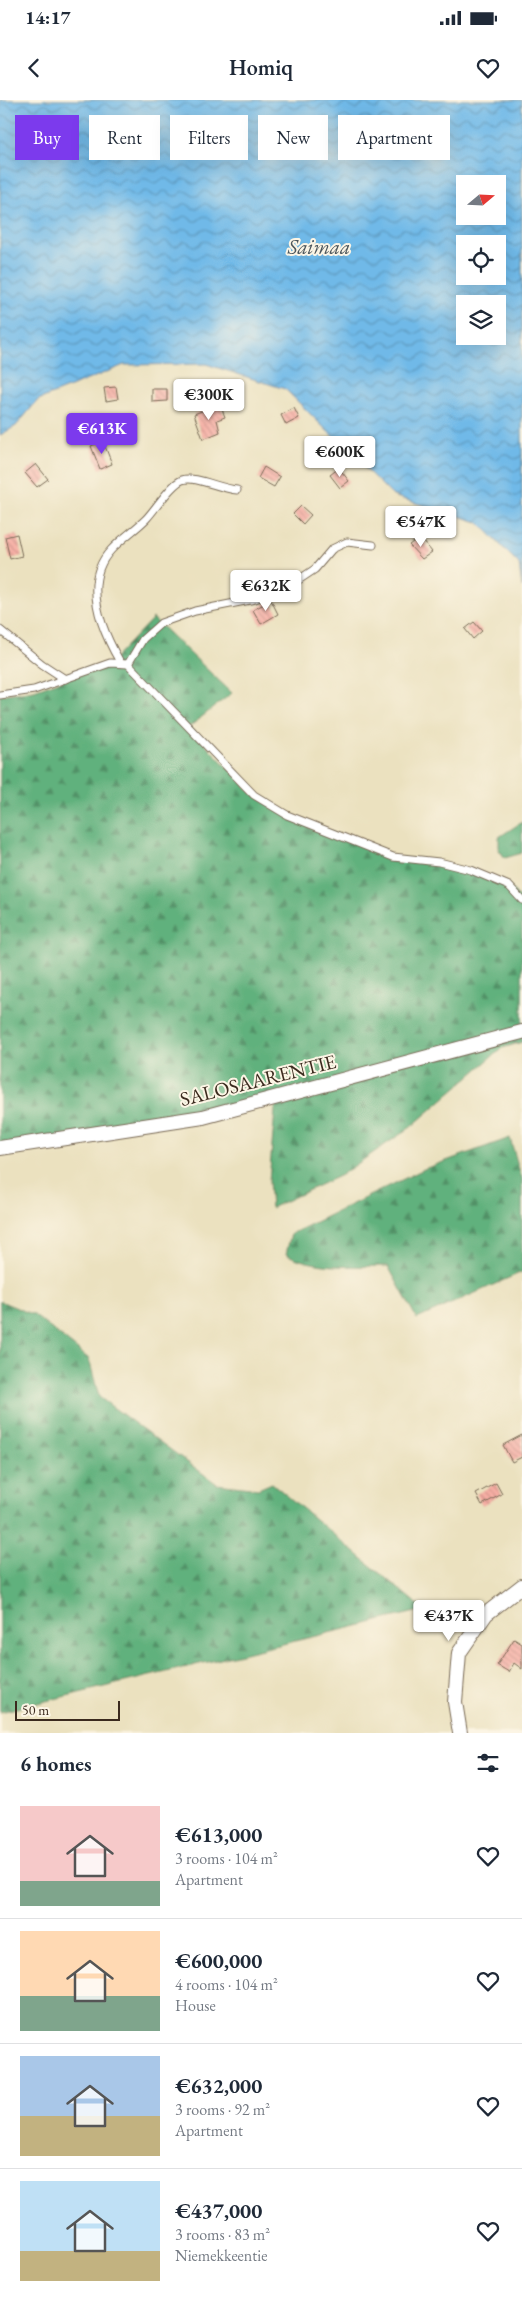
<!DOCTYPE html>
<html lang="en">
<head>
<meta charset="utf-8">
<style>
	body { margin:0; font-family:"EB Garamond",serif; background:#f6f6f7; color:#1f2937; height:100vh; display:flex; flex-direction:column; font-size:19px; white-space:nowrap }
	* { box-sizing:border-box; margin:0 }
	p { font-size:16px; color:#747a83 }
	.icon { flex:none; width:28px; height:28px; fill:none; stroke:currentColor; stroke-width:2; stroke-linecap:round; stroke-linejoin:round }
	.map { position:relative; height:1633px; overflow:hidden }
	.side { display:flex; flex-direction:column; background:#fff; flex:1 }
	.side>* { flex:none }
	.guide { position:absolute; left:15px; top:15px; width:492px; height:45px; display:flex; gap:10px }
	.needle { width:32px; rotate:71deg }
	.fabs { position:absolute; left:456px; top:75px; display:grid; gap:10px }
	.fabs a { display:grid; place-items:center; width:50px; height:50px; border-radius:0px; background:#fff; box-shadow:0 5px 20px #0002; font-size:25px }
	.scale { position:absolute; left:15px; bottom:12px; width:105px; box-sizing:border-box; padding-left:5px; border:2px solid #3b2a1e; border-top:0; font-size:14px; line-height:18px; white-space:nowrap; color:#3b2a1e; -webkit-text-stroke:4px #fcf5e5; paint-order:stroke }
	.price { position:absolute; translate:-50% -42px; padding:0 11px; border-radius:5px; background:#fff; color:#222; font-size:16px; line-height:32px; filter:drop-shadow(0 1px 2px #0008) }
	.price::after { content:''; position:absolute; left:50%; top:30px; width:15px; height:11px; margin-left:-8px; background:inherit; clip-path:polygon(0 0,100% 0,50% 100%) }
	.price.selected { background:#7c3aed; color:#fff }
	ul { padding:0; list-style:none }
	li { display:flex; align-items:center; gap:15px; height:125px; padding:0 20px }
	li+li { border-top:1px solid #e0e1e3 }
	li span { display:grid; place-items:center; flex:none; width:140px; height:100px; border-radius:0px; color:#555 }
	li>.icon { margin-inline-start:auto }
	span .icon { width:60px; height:60px; fill:#fffc; stroke-width:1 }
	li b { font-size:21px }
	h2 { display:flex; justify-content:space-between; align-items:center; height:60px; padding:0 20px; font-size:21px }
	.pill { padding:0 18px; border-radius:0px; background:#fff; box-shadow:0 5px 20px #0002; font-size:18px; line-height:45px }
	.pill.selected { background:#7c3aed; color:#fff }
	.status { display:flex; justify-content:space-between; align-items:center; height:35px; padding:0 25px; background:#fff; direction:ltr }
	.status svg { height:14px; fill:currentColor }
	header { display:flex; justify-content:space-between; align-items:center; height:65px; padding:0 20px; background:#fff; font-size:22px; font-weight:600 }
	.map>svg:first-child { display:block }
</style>
</head>
<body>
<div class="status"><b>14:17</b><svg viewBox="0 0 49 12"><path d="M0 12V9h3v3zM5 12V6h3v6zM10 12V3h3v9zM15 12V0h3v12zM26 1h20v11H26zM47 4h2v5h-2z"/></svg></div>
<header><svg class="icon" aria-label="back" viewBox="0 0 24 24"><path d="M15 5l-7 7 7 7"/></svg>Homiq<svg class="icon" aria-label="heart" viewBox="0 0 24 24"><path d="M12 20l-8-8c-3-5 5-10 8-4 3-6 11-1 8 4z"/></svg></header>
<div class="map">
<svg width="522" height="1633" viewBox="0 0 522 1633">
	<defs>
		<pattern id="forest-firs" width="22" height="20" patternUnits="userSpaceOnUse" patternTransform="scale(1.25)"><rect width="22" height="20" fill="#61b17d"/><path d="M5 1l3.5 6h-7zM16 11l3.5 6h-7z" fill="#519066"/></pattern>
		<pattern id="water-waves" width="16" height="10" patternUnits="userSpaceOnUse" patternTransform="scale(1.25)"><rect width="16" height="10" fill="#70b9e8"/><path d="M0 5q4-4 8 0t8 0" fill="none" stroke="#5d97bb"/></pattern>
		<pattern id="building-back-hatch" width="6" height="6" patternUnits="userSpaceOnUse" patternTransform="scale(1.25)"><rect width="6" height="6" fill="#f7aea4"/><path d="M-1 5l2 2M0 0l6 6M5-1l2 2" fill="none" stroke="#c98e85"/></pattern>
	</defs>
	<rect width="100%" height="100%" fill="#fcf5e5"/>
	<filter id="ink" filterUnits="userSpaceOnUse"><feTurbulence type="fractalNoise" baseFrequency=".02" numOctaves="2"/><feDisplacementMap in="SourceGraphic" scale="10" xChannelSelector="R" yChannelSelector="G"/><feConvolveMatrix kernelMatrix="1 2 1 2 8 2 1 2 1" color-interpolation-filters="sRGB"/></filter>
	<filter id="wash" filterUnits="userSpaceOnUse"><feTurbulence type="fractalNoise" baseFrequency=".0096" numOctaves="4" result="noise"/><feDisplacementMap in="SourceGraphic" scale="20" xChannelSelector="R" yChannelSelector="G"/><feGaussianBlur stdDeviation="1.12" result="paint"/><feColorMatrix in="noise" values="0 0 0 0 0 0 0 0 0 0 0 0 0 0 0 0 0 1.4 0 .05"/><feComposite in="paint" operator="in"/></filter>
	<g filter="url(#wash)">
		<rect width="100%" height="100%" fill="#ebe1bf"/>
		<g fill="url(#forest-firs)" stroke="#4e6e4e">
			<polygon points="153,518 232,593 189,627 254,695 287,715 393,757 439,762 509,786 522,800 522,942 502,948 411,1027 341,1075 271,1108 269,1081 276,998 0,1048 0,595 34,590 110,563"/>
			<polygon points="522,722 522,753 505,758 499,750 499,737"/>
			<path d="M 510,1038 L 522,1079 L 522,1172 L 417,1219 L 388,1166 C 354,1166 317,1170 286,1154 L 291,1134 L 424,1069 Z"/>
			<polygon points="0,1201 34,1215 89,1259 99,1297 217,1384 258,1389 272,1383 424,1510 0,1612"/>
		</g>
		<path fill="url(#water-waves)" stroke="#567283" fill-rule="evenodd" d="M 0,0 L 522,0 L 522,487 L 519,464 L 478,422 L 393,396 L 285,289 L 206,264 L 124,265 L 38,300 L 16,326 L 0,335 ZM 465,84 L 498,84 L 498,116 L 465,116 ZM 465,144 L 498,144 L 498,176 L 465,176 ZM 465,204 L 498,204 L 498,236 L 465,236 Z"/>
		<g id="blocks">
			<g fill="url(#building-back-hatch)">
				<polygon points="116,287 118,299 106,301 104,288"/>
				<polygon points="152,289 167,289 167,301 152,302"/>
				<polygon points="220,304 225,317 217,320 220,332 203,339 194,314"/>
				<polygon points="294,308 299,318 286,325 281,315"/>
				<polygon points="103,341 112,364 100,369 91,346"/>
				<polygon points="36,364 48,379 37,387 25,373"/>
				<polygon points="264,367 280,377 274,387 258,378"/>
				<polygon points="339,368 349,381 340,388 330,375"/>
				<polygon points="301,406 311,415 303,424 293,414"/>
				<polygon points="17,434 22,456 10,459 5,437"/>
				<polygon points="420,437 432,452 422,459 409,445"/>
				<polygon points="271,500 278,514 261,524 253,510"/>
				<polygon points="474,522 482,531 473,539 465,529"/>
				<polygon points="522,1335 522,1357 512,1362 503,1345"/>
				<polygon points="496,1383 502,1394 482,1405 476,1394"/>
				<polygon points="514,1539 522,1544 522,1569 514,1563 509,1572 497,1565"/>
			</g>
		</g>
	</g>
	<g filter="url(#ink)">
		<use href="#blocks" fill-opacity="0" stroke="#796a56" stroke-width="1"/>
		<g fill="none" stroke-linecap="round" stroke-linejoin="round">
			<g stroke="#796a56" stroke-width="9">
				<g id="service">
					<polyline points="0,530 42,564 65,579"/>
					<path d="M 120,562 C 101,529 81,482 111,450 C 121,439 135,430 146,419 C 155,410 170,385 182,380 C 195,375 220,389 237,390"/>
					<polyline points="128,564 143,539 161,523 195,511 255,499 294,483 315,469 332,449 347,442 373,445"/>
					<polyline points="0,595 34,590 110,563 128,564 254,695 287,715 393,757 439,762 471,770 509,786 522,800"/>
				</g>
			</g>
			<g stroke="#796a56" stroke-width="16">
				<g id="minor">
					<polyline points="0,1048 203,1017 522,932"/>
					<polyline points="460,1633 455,1602 459,1553 486,1514 522,1486"/>
				</g>
			</g>
			<use href="#service" stroke="#fff" stroke-width="7"/>
			<use href="#minor" stroke="#fff" stroke-width="14"/>
		</g>
	</g>
	<g text-anchor="middle" dominant-baseline="central" stroke-width="4" stroke-linejoin="round" paint-order="stroke">
		<g font-size="20" fill="#3b2a1e" stroke="#fcf5e5">
			<text transform="translate(258 980) rotate(-14)">SALOSAARENTIE</text>
		</g>
		<g font-size="21" font-style="italic" fill="#4b555b" stroke="#fcf5e5">
			<text x="319" y="146">Saimaa</text>
		</g>
	</g>
</svg>
<div class="fabs">
<a><svg class="needle" viewBox="-14 -14 28 28"><path d="M0-13l5 13h-10z" fill="#e53935"/><path d="M0 13l5-13h-10z" fill="#747a83"/></svg></a>
<a><svg class="icon" aria-label="locate" viewBox="0 0 24 24"><circle cx="12" cy="12" r="6"/><path d="M12 2v4M12 18v4M2 12h4M18 12h4"/></svg></a>
<a><svg class="icon" aria-label="layers" viewBox="0 0 24 24"><path d="M12 4l9 5-9 5-9-5zM3 14l9 5 9-5"/></svg></a>
</div>
<div class="scale">50 m</div>
<b class="price" style="left:209px;top:321px">€300K</b>
<b class="price selected" style="left:102px;top:355px">€613K</b>
<b class="price" style="left:340px;top:378px">€600K</b>
<b class="price" style="left:421px;top:448px">€547K</b>
<b class="price" style="left:266px;top:512px">€632K</b>
<b class="price" style="left:449px;top:1542px">€437K</b>
<div class="guide">
<a class="pill selected">Buy</a>
<a class="pill">Rent</a>
<a class="pill">Filters</a>
<a class="pill">New</a>
<a class="pill">Apartment</a>
</div>
</div>
<section class="side">
<h2>6 homes<svg class="icon" aria-label="filters" viewBox="0 0 24 24"><path d="M4 7h16M4 17h16"/><circle cx="9" cy="7" r="2"/><circle cx="15" cy="17" r="2"/></svg></h2>
<ul>
<li><span style="background:linear-gradient(#f6c9c9 75%,#7fa58c 0)"><svg class="icon" aria-label="home" viewBox="0 0 24 24"><path d="M3 11l9-7 9 7M6 9v11h12V9"/></svg></span><div><b>€613,000</b><p>3 rooms · 104 m²</p><p>Apartment</p></div><svg class="icon" aria-label="heart" viewBox="0 0 24 24"><path d="M12 20l-8-8c-3-5 5-10 8-4 3-6 11-1 8 4z"/></svg></li>
<li><span style="background:linear-gradient(#ffd9b3 65%,#7fa58c 0)"><svg class="icon" aria-label="home" viewBox="0 0 24 24"><path d="M3 11l9-7 9 7M6 9v11h12V9"/></svg></span><div><b>€600,000</b><p>4 rooms · 104 m²</p><p>House</p></div><svg class="icon" aria-label="heart" viewBox="0 0 24 24"><path d="M12 20l-8-8c-3-5 5-10 8-4 3-6 11-1 8 4z"/></svg></li>
<li><span style="background:linear-gradient(#a9c7e8 60%,#c2b280 0)"><svg class="icon" aria-label="home" viewBox="0 0 24 24"><path d="M3 11l9-7 9 7M6 9v11h12V9"/></svg></span><div><b>€632,000</b><p>3 rooms · 92 m²</p><p>Apartment</p></div><svg class="icon" aria-label="heart" viewBox="0 0 24 24"><path d="M12 20l-8-8c-3-5 5-10 8-4 3-6 11-1 8 4z"/></svg></li>
<li><span style="background:linear-gradient(#bfe0f5 70%,#c2b280 0)"><svg class="icon" aria-label="home" viewBox="0 0 24 24"><path d="M3 11l9-7 9 7M6 9v11h12V9"/></svg></span><div><b>€437,000</b><p>3 rooms · 83 m²</p><p>Niemekkeentie</p></div><svg class="icon" aria-label="heart" viewBox="0 0 24 24"><path d="M12 20l-8-8c-3-5 5-10 8-4 3-6 11-1 8 4z"/></svg></li>
</ul>
</section>
</body>
</html>
